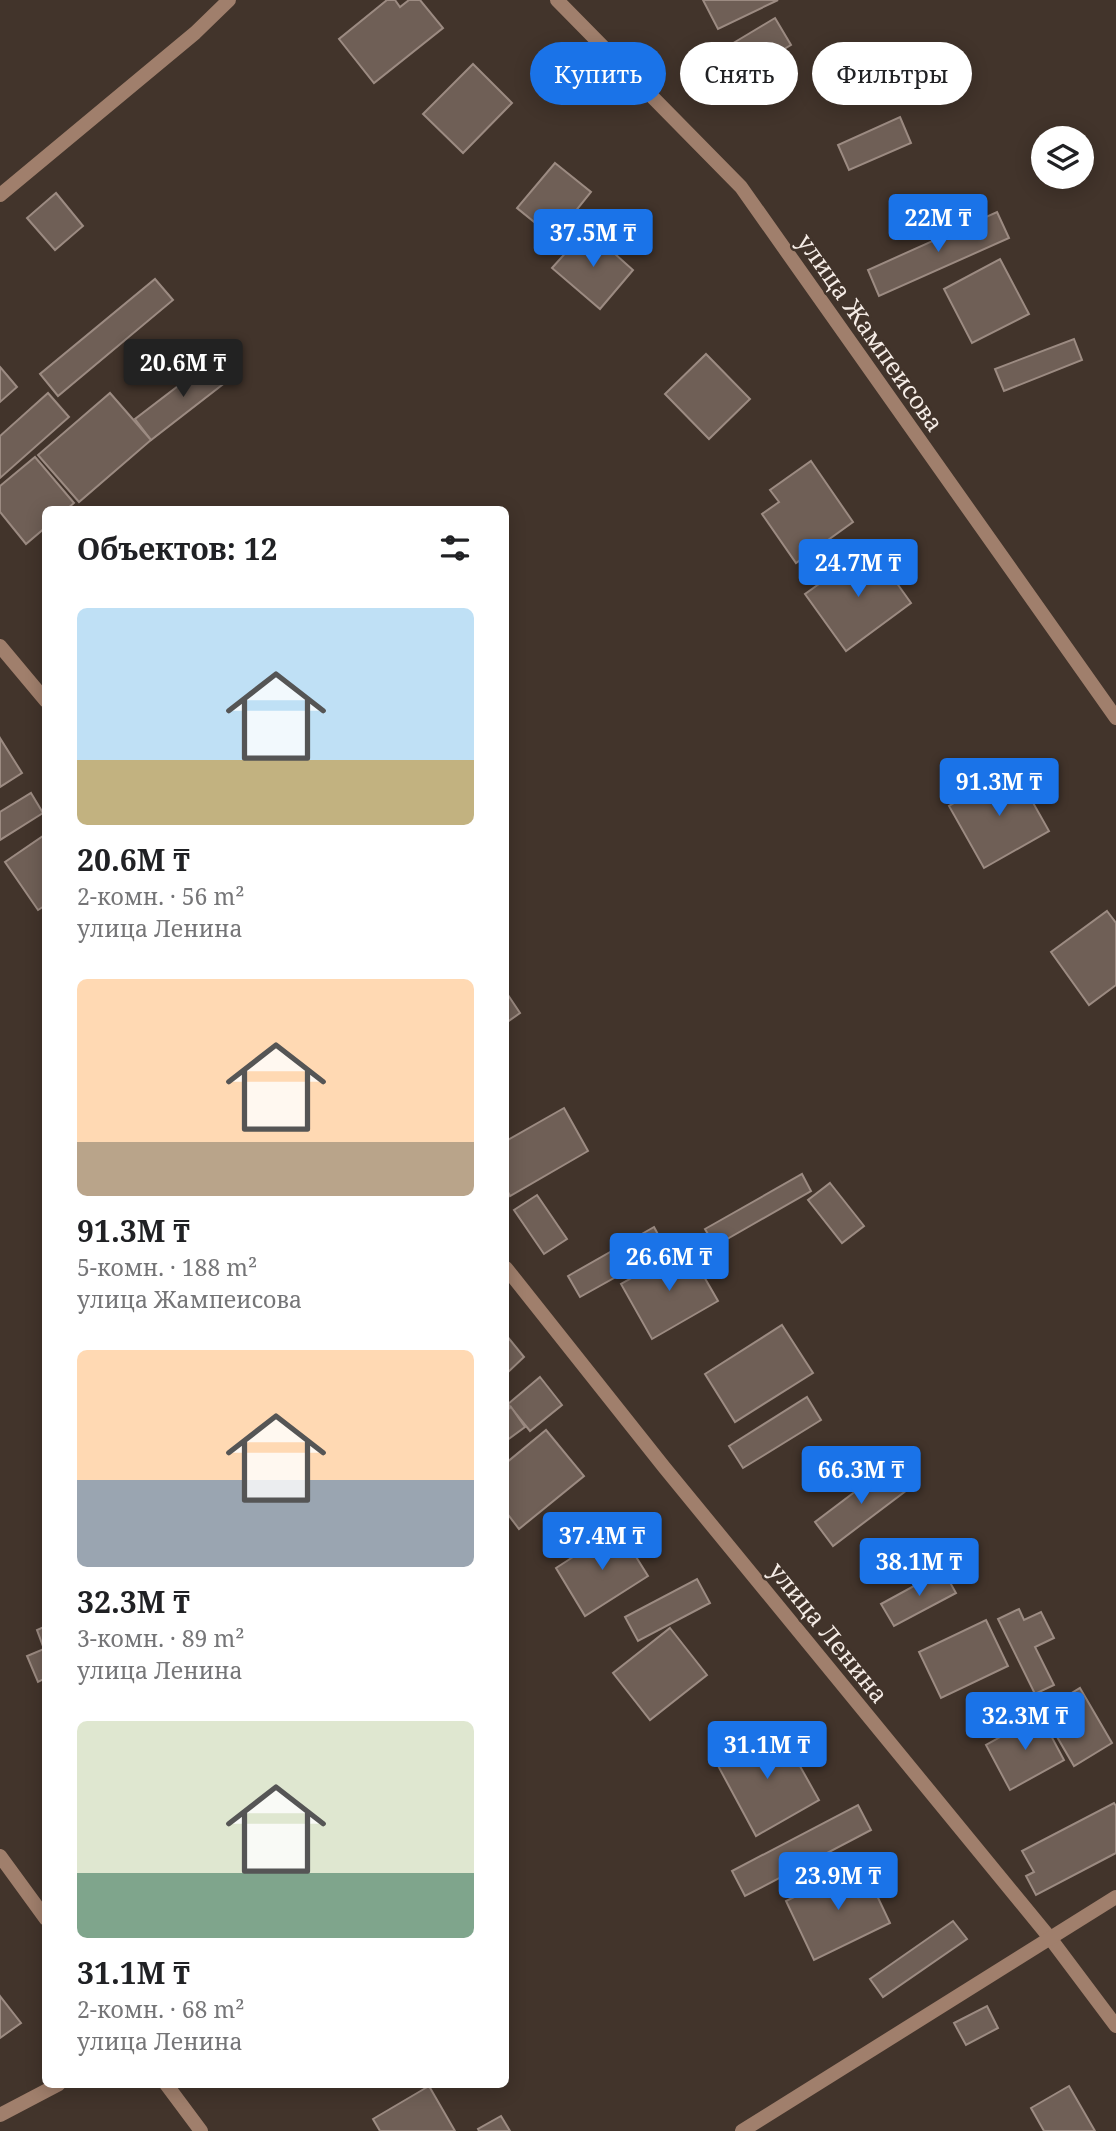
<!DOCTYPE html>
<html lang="ru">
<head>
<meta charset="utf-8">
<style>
	body { margin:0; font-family:"Noto Serif",serif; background:#f2f2f2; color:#202124; height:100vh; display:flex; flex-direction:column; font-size:26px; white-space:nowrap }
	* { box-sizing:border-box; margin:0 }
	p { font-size:23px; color:#757577 }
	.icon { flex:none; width:38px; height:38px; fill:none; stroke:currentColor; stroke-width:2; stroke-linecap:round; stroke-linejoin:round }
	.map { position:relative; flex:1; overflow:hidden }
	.details { position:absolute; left:42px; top:506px; width:467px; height:1582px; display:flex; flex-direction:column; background:#fff; border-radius:10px; box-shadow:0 4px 18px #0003 }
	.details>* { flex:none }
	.banner { position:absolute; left:530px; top:42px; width:480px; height:63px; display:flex; gap:14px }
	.controls { position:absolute; left:1031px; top:126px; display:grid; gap:14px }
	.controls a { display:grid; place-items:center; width:63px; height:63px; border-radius:50%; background:#fff; box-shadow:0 4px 18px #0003; font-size:35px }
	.price { position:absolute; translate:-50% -60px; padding:0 16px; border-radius:7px; background:#1a73e8; color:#fff; font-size:23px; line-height:46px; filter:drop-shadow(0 2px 4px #0008) }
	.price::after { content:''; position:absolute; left:50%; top:42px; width:21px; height:16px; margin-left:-10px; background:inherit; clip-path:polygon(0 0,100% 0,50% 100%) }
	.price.active { background:#222; color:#fff }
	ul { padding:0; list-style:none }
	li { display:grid; align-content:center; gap:14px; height:371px; padding:0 35px }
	li span { display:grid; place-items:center; height:217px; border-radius:10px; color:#555 }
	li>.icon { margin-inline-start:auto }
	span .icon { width:126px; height:126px; fill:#fffc; stroke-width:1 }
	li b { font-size:30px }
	h2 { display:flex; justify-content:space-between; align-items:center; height:84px; padding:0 35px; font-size:30px }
	.chip { padding:0 24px; border-radius:32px; background:#fff; box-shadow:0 4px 18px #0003; font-size:24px; line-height:63px }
	.chip.active { background:#1a73e8; color:#fff }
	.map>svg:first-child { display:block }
</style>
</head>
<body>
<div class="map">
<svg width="1116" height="2131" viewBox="0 0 1116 2131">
	<rect width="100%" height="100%" fill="#42342b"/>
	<g fill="#6f5f56" stroke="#9c8b82" stroke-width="2">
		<polygon points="387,0 395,0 400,7 409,0 420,0 443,28 374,83 339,39"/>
		<polygon points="703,0 778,0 718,29"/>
		<polygon points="775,18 791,45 745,72 730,45"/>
		<polygon points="473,64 512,103 463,153 423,114"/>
		<polygon points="900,117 911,143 849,170 838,145"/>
		<polygon points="555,163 591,192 554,238 517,208"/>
		<polygon points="56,193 83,226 55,250 27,218"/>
		<polygon points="997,212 1009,238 879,296 868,270"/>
		<polygon points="587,229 633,270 600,309 552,268"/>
		<polygon points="1000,259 1029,314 972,343 944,289"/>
		<polygon points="155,279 173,300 58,396 40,374"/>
		<polygon points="1074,339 1082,360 1004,391 995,369"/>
		<polygon points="706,354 750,399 709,439 665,394"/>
		<polygon points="216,357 231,378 151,440 135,419"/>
		<polygon points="0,367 17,387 0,402"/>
		<polygon points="48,393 69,417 0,478 0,436"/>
		<polygon points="110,393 151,440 79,502 38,455"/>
		<polygon points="35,457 74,503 67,509 46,509 46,527 26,544 0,512 0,486"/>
		<polygon points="811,461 853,522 796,563 762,514 779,502 770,490"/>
		<polygon points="871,547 911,603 846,651 805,594"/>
		<polygon points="0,738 22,773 0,787"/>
		<polygon points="1014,769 1049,831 984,868 949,806"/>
		<polygon points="31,793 43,813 0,840 0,812"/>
		<polygon points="46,834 46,905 38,910 5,862"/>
		<polygon points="1107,911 1116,923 1116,985 1089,1005 1051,952"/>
		<polygon points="506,992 520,1013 506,1023"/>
		<polygon points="564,1108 588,1151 510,1196 506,1188 506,1141"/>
		<polygon points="802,1174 811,1191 715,1246 705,1229"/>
		<polygon points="830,1183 864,1226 842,1243 808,1200"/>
		<polygon points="537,1195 567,1239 544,1254 514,1210"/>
		<polygon points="654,1227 666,1249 580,1297 568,1276"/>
		<polygon points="687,1247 718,1301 652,1339 621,1284"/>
		<polygon points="782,1325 813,1373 735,1422 705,1374"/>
		<polygon points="506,1335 524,1357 506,1374"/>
		<polygon points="540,1377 562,1405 530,1431 508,1404"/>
		<polygon points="807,1397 821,1420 743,1468 729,1446"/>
		<polygon points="511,1407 525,1427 506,1441 506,1411"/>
		<polygon points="546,1430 584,1476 519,1529 506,1512 506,1463"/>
		<polygon points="889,1466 907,1490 833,1546 815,1522"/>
		<polygon points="618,1528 648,1576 585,1616 556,1568"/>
		<polygon points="943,1570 956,1593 894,1626 881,1604"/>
		<polygon points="697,1579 710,1603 638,1641 625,1617"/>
		<polygon points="1019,1609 1024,1620 1041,1612 1054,1638 1035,1647 1054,1685 1035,1694 998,1619"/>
		<polygon points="986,1620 1008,1666 941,1698 919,1652"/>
		<polygon points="46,1626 46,1678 38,1682 27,1656 44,1649 37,1630"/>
		<polygon points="670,1628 707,1675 650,1720 613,1673"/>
		<polygon points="1080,1688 1112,1743 1074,1766 1042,1711"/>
		<polygon points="1040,1715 1064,1760 1010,1790 986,1745"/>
		<polygon points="778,1727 819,1800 756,1836 716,1762"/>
		<polygon points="1114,1803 1116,1806 1116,1853 1036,1895 1026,1876 1034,1872 1022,1851"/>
		<polygon points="858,1805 871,1830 745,1896 732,1871"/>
		<polygon points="862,1864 890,1923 814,1960 786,1901"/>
		<polygon points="953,1921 967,1939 883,1997 870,1979"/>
		<polygon points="0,1996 21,2023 0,2038"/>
		<polygon points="987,2006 998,2028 966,2045 954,2023"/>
		<polygon points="429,2086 455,2131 380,2131 373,2119"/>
		<polygon points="1069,2086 1095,2131 1044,2131 1031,2108"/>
		<polygon points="501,2116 510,2131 479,2131 478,2129"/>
	</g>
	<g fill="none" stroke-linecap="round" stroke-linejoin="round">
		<g stroke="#a07f6c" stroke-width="14">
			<polyline points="557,0 741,187 1116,718"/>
			<polyline points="0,195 195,33 229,0"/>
			<polyline points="0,646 46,701"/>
			<polyline points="506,1268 664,1467 1050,1938 1116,2026"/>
			<polyline points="0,1856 46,1919"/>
			<polyline points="166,2084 201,2131"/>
			<polyline points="0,2115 59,2084"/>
			<polyline points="742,2131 1116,1897"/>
		</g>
	</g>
	<g text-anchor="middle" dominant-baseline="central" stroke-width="5" stroke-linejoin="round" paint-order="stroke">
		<g font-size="24" fill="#f5ece6" stroke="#42342b">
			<text transform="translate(871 332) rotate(55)">улица Жампеисова</text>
			<text transform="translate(829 1632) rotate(51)">улица Ленина</text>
		</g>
	</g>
</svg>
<div class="controls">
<a><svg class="icon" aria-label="layers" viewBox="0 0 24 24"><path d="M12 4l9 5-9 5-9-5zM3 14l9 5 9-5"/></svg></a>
</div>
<b class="price" style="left:938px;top:254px">22M ₸</b>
<b class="price" style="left:593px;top:269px">37.5M ₸</b>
<b class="price active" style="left:183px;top:399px">20.6M ₸</b>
<b class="price" style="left:858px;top:599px">24.7M ₸</b>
<b class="price" style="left:999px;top:818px">91.3M ₸</b>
<b class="price" style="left:669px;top:1293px">26.6M ₸</b>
<b class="price" style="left:861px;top:1506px">66.3M ₸</b>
<b class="price" style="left:602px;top:1572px">37.4M ₸</b>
<b class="price" style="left:919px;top:1598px">38.1M ₸</b>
<b class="price" style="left:1025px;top:1752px">32.3M ₸</b>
<b class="price" style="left:767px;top:1781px">31.1M ₸</b>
<b class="price" style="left:838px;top:1912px">23.9M ₸</b>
<div class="banner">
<a class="chip active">Купить</a>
<a class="chip">Снять</a>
<a class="chip">Фильтры</a>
</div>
<section class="details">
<h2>Объектов: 12<svg class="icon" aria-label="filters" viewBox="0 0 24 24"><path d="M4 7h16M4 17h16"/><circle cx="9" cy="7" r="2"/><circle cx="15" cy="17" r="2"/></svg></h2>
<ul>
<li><span style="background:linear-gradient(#bfe0f5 70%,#c2b280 0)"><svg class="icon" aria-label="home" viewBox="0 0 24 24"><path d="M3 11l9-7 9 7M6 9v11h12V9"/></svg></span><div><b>20.6M ₸</b><p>2-комн. · 56 m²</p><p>улица Ленина</p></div></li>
<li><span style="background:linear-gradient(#ffd9b3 75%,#b9a48a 0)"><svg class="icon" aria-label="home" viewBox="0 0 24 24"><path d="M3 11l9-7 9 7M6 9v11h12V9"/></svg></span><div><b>91.3M ₸</b><p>5-комн. · 188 m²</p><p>улица Жампеисова</p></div></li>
<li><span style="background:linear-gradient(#ffd9b3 60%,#9aa5b1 0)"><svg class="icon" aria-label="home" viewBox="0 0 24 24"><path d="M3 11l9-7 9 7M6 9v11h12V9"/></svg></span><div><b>32.3M ₸</b><p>3-комн. · 89 m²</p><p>улица Ленина</p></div></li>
<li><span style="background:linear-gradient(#dfe7d0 70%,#7fa58c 0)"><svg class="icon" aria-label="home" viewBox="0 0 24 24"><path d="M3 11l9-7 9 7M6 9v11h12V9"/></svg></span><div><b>31.1M ₸</b><p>2-комн. · 68 m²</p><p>улица Ленина</p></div></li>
</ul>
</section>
</div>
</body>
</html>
